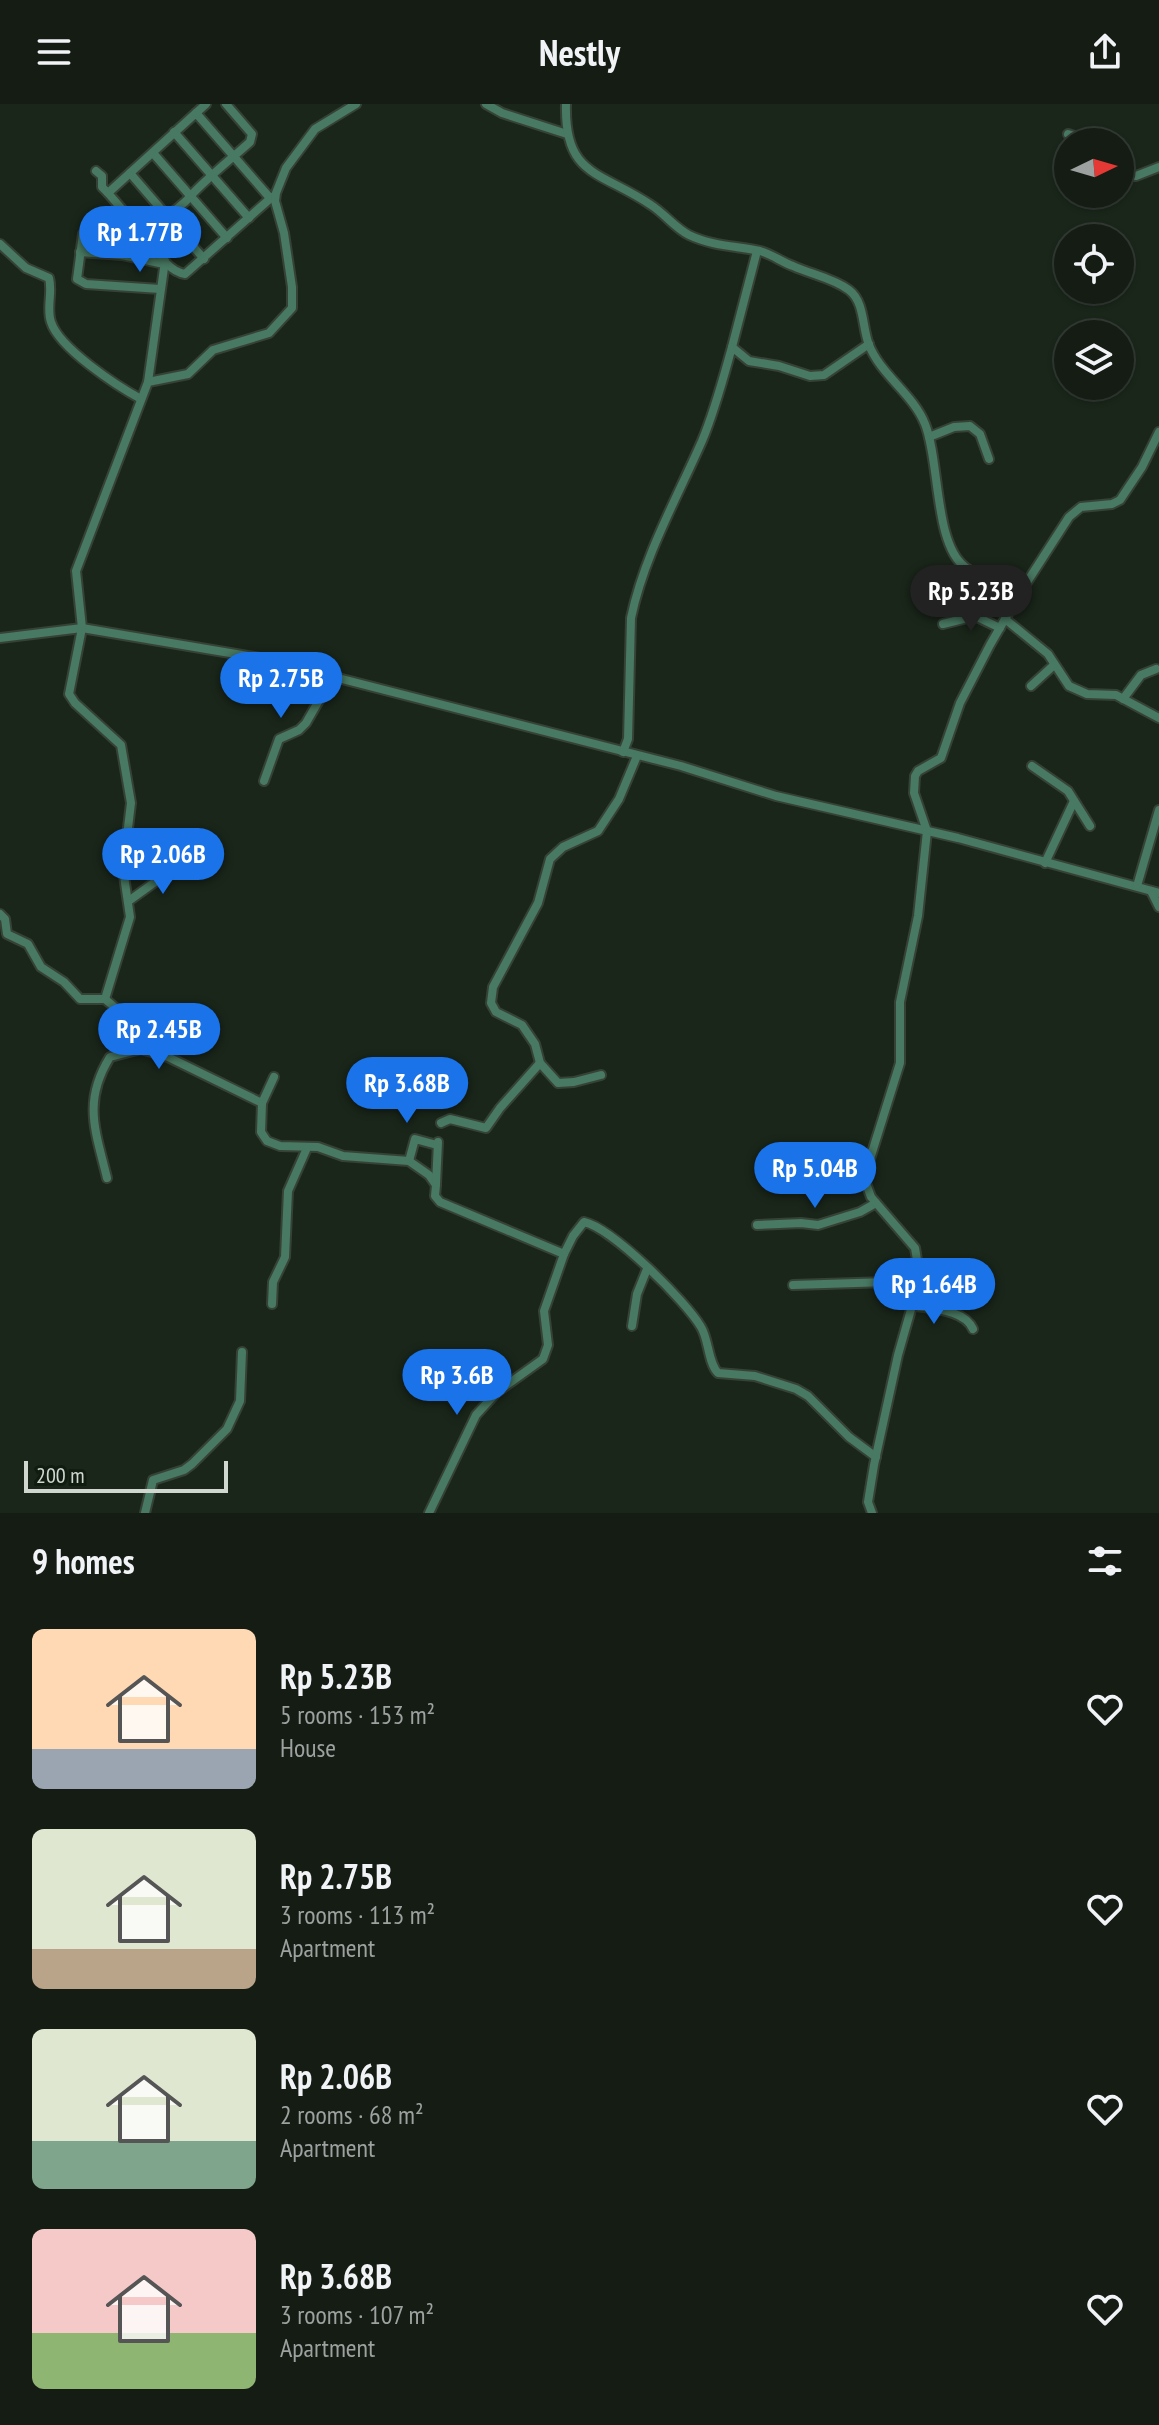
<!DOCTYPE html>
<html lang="en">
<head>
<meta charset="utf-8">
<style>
	body { margin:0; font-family:"PT Sans Narrow",sans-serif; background:#1d251d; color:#f1f3f6; height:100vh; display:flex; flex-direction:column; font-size:30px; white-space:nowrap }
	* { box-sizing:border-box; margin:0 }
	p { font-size:26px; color:#9da1a0 }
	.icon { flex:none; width:44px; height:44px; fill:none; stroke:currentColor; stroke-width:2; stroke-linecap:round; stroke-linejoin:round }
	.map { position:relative; height:1409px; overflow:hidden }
	.sheet { display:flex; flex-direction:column; background:#141c14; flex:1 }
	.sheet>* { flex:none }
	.needle { width:52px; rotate:85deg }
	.fabs { position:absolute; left:1054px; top:24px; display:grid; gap:16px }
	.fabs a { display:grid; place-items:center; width:80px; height:80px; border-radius:50%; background:#141c14; box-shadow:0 2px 6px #0004,0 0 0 2px #333a34; font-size:40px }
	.scale { position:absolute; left:24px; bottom:20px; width:204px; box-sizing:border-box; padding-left:8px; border:4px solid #cfd7cf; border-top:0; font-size:22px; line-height:28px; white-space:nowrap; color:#cfd7cf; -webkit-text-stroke:6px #111c11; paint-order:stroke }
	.price { position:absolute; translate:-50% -68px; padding:0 18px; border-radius:28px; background:#1a73e8; color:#fff; font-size:26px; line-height:52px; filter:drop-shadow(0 2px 4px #0008) }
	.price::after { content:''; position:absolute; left:50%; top:48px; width:24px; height:18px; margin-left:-12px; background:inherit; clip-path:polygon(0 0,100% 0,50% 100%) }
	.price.on { background:#222; color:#fff }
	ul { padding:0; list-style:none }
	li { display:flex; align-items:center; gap:24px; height:200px; padding:0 32px }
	li span { display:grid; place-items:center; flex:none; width:224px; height:160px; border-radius:12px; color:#555 }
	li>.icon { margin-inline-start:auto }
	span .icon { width:96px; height:96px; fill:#fffc; stroke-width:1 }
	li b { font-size:34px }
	h2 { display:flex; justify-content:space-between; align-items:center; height:96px; padding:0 32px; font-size:34px }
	header { display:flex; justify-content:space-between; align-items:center; height:104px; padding:0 32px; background:#141c14; font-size:36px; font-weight:800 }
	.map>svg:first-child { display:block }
</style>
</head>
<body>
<header><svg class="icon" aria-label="menu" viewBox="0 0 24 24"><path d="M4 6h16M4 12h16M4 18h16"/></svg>Nestly<svg class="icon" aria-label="share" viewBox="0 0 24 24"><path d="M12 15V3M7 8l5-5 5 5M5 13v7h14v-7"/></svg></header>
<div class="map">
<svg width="1159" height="1409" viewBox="0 0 1159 1409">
	<rect width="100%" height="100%" fill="#1a261a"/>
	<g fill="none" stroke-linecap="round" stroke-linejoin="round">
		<g stroke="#374237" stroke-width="12">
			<g id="minor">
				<path d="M 226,0 L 252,30 L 250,38 C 229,57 205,75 186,97 L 145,132 L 108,89 L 196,9 L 270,94"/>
				<polyline points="486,0 502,9 567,30"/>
				<path d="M 566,0 C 564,73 601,67 651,101 C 665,110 675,124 689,131 C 712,142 737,142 760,147 C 771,150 782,158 793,162 C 810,170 833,174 849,186 C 865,198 862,224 869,241 C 881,271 913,290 925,320 C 940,357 934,440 965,463 C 981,475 1001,482 1020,489"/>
				<polyline points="196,9 206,0"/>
				<polyline points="174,28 249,114"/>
				<polyline points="1068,30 1092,38"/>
				<polyline points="153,49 227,134"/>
				<polyline points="96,67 102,72 102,83 108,89"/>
				<polyline points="130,69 204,155"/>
				<polyline points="1120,72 1136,72 1159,63"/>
				<path d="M 0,140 L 26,164 L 49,174 C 53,188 46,204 51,218 C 59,244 117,282 141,295"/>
				<polyline points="80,148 122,151 164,160"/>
				<path d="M 122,151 L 145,132 C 155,145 168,168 185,170 L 272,93"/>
				<polyline points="122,151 93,123 88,123 83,130 77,175 86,180 160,185"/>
				<polyline points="732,243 757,147"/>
				<polyline points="148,278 165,157"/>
				<polyline points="929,333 954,323 970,322 980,330 989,355"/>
				<polyline points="1005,515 1048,550 1069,582 1087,590 1116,591 1159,614"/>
				<polyline points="943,520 975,512 1000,524"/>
				<polyline points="0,534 82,524 260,554 681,662 776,692 958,734 1159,789"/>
				<polyline points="1031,582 1054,561"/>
				<polyline points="1123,595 1141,571 1156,565"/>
				<path d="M 623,648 L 628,635 L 631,514 C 644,452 677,394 702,337 C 715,306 723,275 732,243 L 749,257 L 779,262 L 810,272 L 824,271 L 869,240"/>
				<polyline points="1032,662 1068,687 1090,722"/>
				<polyline points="264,677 279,635 299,626 306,619 333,572"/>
				<polyline points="1045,759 1074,697"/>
				<polyline points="1137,782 1159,706"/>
				<polyline points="1151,787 1159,803"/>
				<polyline points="130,796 155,778 165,760"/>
				<polyline points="0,810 5,815 7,830 28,840 41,863 64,878 80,895 105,895 130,813 123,765 131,699 121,641 75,599 69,590 82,524 76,467 148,278 188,270 213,246 269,229 292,204 292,183 284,129 275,97 276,89 286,64 315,25 356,0"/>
				<path d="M 105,895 L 132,918 L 141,945 L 168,953 L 262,999 L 261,1028 L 267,1037 L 280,1042 L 318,1043 L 343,1052 L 409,1057 L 429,1071 L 436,1081 L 435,1092 L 440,1098 L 564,1150 L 573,1132 L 584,1118 C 612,1124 686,1197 701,1223 C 709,1236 708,1259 718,1269 L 755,1272 L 796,1285 L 808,1292 L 849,1333 L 876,1353"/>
				<polyline points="601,971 574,978 558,979 540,959 535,940 522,921 496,908 491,899 493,883 538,799 550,755 563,743 598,727 619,695 637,652"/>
				<polyline points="262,999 274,973"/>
				<polyline points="441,1019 450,1015 486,1024 500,1004 540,959"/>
				<polyline points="409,1057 415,1035 437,1041"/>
				<path d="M 107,1074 C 96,1028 82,998 110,953 L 141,945"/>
				<polyline points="436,1080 438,1038"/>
				<polyline points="757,1121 801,1119 818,1121 860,1108 876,1099"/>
				<polyline points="793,1181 919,1177"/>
				<polyline points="272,1200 273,1178 285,1153 288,1087 307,1044"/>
				<path d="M 911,1201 C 931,1205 964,1205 973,1225"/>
				<polyline points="632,1222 637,1190 647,1165"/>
				<polyline points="145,1409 153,1376 184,1366 192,1360 227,1325 240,1297 242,1248"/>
				<polyline points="429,1409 476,1311 497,1288 543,1255 548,1241 544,1207 564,1150"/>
				<polyline points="872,1409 868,1398 874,1361 898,1251 920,1174 915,1144 871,1093 864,1074 900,959 900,898 918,812 927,727 914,689 915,672 918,667 941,654 960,599 990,541 1020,489 1069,413 1081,403 1112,400 1120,396 1142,363 1159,328"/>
			</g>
		</g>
		<use href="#minor" stroke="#487962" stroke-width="8"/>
	</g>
</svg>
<div class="fabs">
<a><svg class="needle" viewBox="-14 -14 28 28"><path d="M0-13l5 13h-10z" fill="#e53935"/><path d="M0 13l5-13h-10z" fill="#9da1a0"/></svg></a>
<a><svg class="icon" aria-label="locate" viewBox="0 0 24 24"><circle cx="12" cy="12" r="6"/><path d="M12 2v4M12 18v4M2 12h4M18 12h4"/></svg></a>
<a><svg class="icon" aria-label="layers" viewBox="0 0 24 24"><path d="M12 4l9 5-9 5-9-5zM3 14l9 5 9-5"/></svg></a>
</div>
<div class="scale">200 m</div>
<b class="price" style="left:140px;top:170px">Rp 1.77B</b>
<b class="price on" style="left:971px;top:529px">Rp 5.23B</b>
<b class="price" style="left:281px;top:616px">Rp 2.75B</b>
<b class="price" style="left:163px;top:792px">Rp 2.06B</b>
<b class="price" style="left:159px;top:967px">Rp 2.45B</b>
<b class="price" style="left:407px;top:1021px">Rp 3.68B</b>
<b class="price" style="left:815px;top:1106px">Rp 5.04B</b>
<b class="price" style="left:934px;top:1222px">Rp 1.64B</b>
<b class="price" style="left:457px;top:1313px">Rp 3.6B</b>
</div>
<section class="sheet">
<h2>9 homes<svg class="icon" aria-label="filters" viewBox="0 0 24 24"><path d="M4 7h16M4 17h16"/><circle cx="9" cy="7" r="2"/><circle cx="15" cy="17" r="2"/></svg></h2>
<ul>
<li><span style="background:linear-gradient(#ffd9b3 75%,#9aa5b1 0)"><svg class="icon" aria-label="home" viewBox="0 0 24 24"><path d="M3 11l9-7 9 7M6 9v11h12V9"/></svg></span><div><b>Rp 5.23B</b><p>5 rooms · 153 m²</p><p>House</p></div><svg class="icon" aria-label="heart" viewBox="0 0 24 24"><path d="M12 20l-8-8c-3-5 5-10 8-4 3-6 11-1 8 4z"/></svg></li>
<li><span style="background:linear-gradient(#dfe7d0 75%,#b9a48a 0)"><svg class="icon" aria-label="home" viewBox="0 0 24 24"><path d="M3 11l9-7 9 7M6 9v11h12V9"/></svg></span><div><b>Rp 2.75B</b><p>3 rooms · 113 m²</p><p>Apartment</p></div><svg class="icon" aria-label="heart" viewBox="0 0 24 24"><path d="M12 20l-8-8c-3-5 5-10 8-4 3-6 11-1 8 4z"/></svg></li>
<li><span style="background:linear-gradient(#dfe7d0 70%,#7fa58c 0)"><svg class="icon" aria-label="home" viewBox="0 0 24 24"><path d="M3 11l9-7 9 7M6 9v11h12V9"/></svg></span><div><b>Rp 2.06B</b><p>2 rooms · 68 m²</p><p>Apartment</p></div><svg class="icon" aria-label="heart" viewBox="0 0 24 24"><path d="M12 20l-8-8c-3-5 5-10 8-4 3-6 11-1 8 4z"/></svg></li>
<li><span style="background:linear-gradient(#f6c9c9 65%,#8fb573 0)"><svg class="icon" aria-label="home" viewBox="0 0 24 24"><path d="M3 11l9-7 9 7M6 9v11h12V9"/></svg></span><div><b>Rp 3.68B</b><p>3 rooms · 107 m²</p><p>Apartment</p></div><svg class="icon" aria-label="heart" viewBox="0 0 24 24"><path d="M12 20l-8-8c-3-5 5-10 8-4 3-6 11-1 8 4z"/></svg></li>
</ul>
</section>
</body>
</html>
